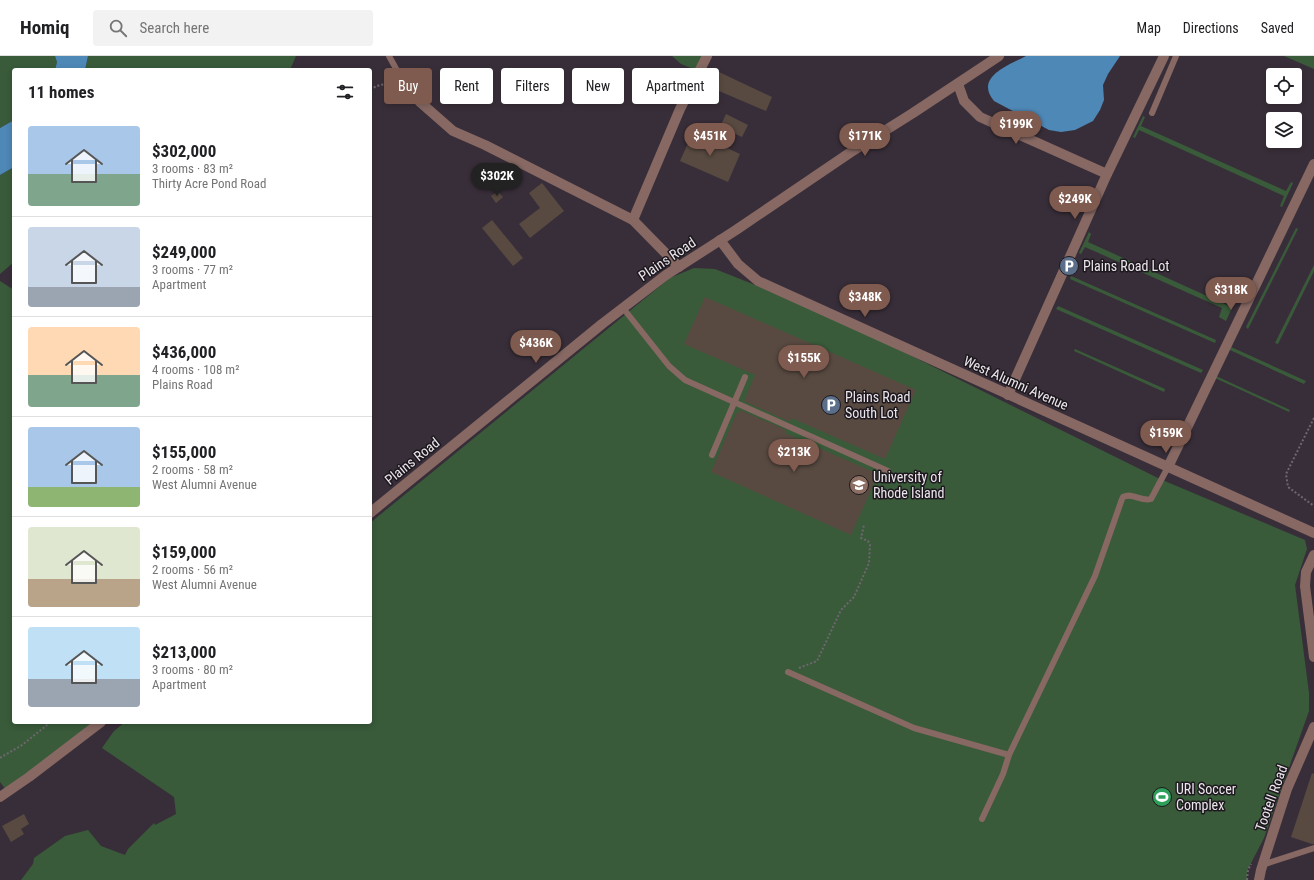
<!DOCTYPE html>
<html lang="en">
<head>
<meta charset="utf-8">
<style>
	body { margin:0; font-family:"Roboto Condensed",sans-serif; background:#f2f2f2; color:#202124; height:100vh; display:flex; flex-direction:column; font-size:15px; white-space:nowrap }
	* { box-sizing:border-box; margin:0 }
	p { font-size:13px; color:#757577 }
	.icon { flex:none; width:22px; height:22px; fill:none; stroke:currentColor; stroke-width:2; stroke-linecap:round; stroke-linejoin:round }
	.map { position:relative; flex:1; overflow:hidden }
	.details { position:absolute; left:12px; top:12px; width:360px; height:656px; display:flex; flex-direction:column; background:#fff; border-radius:4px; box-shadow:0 2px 6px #0003 }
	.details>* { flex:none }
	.banner { position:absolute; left:384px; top:12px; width:380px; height:36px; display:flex; gap:8px }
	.tools { position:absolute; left:1266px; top:12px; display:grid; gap:8px }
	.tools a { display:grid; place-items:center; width:36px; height:36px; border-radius:4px; background:#fff; box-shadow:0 2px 6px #0003; font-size:20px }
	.price { position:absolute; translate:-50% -34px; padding:0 9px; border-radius:14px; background:#7f5a4f; color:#fff; font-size:13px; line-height:26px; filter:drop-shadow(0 1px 2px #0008) }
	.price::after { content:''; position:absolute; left:50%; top:24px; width:12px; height:9px; margin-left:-6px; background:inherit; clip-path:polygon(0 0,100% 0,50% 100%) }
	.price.current { background:#222; color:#fff }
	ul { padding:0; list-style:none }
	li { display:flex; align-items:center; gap:12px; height:100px; padding:0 16px }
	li+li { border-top:1px solid #e0e0e0 }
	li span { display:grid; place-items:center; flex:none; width:112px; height:80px; border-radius:4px; color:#555 }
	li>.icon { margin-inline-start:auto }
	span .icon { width:48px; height:48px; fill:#fffc; stroke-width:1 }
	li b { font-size:17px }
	h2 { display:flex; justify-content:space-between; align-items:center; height:48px; padding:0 16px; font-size:17px }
	.pill { padding:0 14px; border-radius:4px; background:#fff; box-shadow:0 2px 6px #0003; font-size:14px; line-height:36px }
	.pill.current { background:#7f5a4f; color:#fff }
	header { display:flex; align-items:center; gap:24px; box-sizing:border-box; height:56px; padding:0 20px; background:#fff; border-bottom:1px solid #e0e0e0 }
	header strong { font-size:19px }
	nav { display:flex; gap:22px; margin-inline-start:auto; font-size:14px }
	.search { width:280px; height:36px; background:#f2f2f2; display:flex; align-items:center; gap:10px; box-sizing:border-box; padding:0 14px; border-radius:4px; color:#757577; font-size:15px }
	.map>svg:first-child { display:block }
</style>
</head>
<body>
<header>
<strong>Homiq</strong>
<div class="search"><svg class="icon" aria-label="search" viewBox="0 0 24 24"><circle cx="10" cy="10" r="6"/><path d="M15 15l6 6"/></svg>Search here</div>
<nav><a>Map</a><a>Directions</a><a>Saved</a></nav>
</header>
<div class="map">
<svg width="1314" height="824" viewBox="0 0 1314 824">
	<rect width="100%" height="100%" fill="#382e39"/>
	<g fill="#395b3a">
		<polygon points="0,0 55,0 57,6 55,14 14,14 14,64 0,72"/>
		<polygon points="88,0 296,0 290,14 85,14"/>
		<polygon points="672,0 704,0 698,15 681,8"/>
		<polygon points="1284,0 1314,0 1314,13"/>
		<polygon points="1143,60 1145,61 1141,70 1286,135 1291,126 1293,127 1282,151 1280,150 1284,140 1139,74 1135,82 1133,81"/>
		<polygon points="14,111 14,206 0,218 0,119"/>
		<polygon points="1296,172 1298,173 1248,273 1246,271"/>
		<polygon points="1089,176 1091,178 1088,186 1229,250 1233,243 1236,243 1226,265 1219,261 1222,252 1085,191 1081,198 1079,197"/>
		<polygon points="1314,209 1314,215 1278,288 1275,287"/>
		<polygon points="694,212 715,213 823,256 1160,423 1305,484 1307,493 1295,529 1309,637 1309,655 1264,782 1247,815 1247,824 21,824 33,808 34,802 65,780 88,774 101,790 125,799 128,793 154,767 155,769 176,758 174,741 102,692 114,675 125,666 370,666 370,467 670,222"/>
		<polygon points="1071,220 1216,284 1215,287 1070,223"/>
		<polygon points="0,225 14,234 14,666 100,666 6,734 0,726"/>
		<polygon points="1058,250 1203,314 1201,317 1056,253"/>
		<polygon points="1231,291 1306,325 1304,328 1230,294"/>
		<polygon points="1075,293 1165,333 1164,336 1074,295"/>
		<polygon points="1216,320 1290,354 1289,356 1215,322"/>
	</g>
	<g fill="#4e88b6">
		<polygon points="55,0 88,0 85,14 55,14 57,6"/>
		<path d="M 1026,0 L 1120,0 L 1108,18 L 1103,29 L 1104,44 L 1100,54 L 1093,65 L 1075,74 L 1061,76 L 1049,74 L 994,45 C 974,21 1009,9 1026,0 Z"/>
		<polygon points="14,64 14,111 0,119 0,72"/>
	</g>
	<g fill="#584a41">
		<polygon points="719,16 772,41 766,55 712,32"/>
		<polygon points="726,58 748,69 742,81 720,71"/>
		<polygon points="693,76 740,98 728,126 680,105"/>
		<polygon points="542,127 564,155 530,182 519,168 540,152 529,137"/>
		<polygon points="498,135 503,141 496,147 491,140"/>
		<polygon points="492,164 523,202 513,210 482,172"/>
		<polygon points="705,241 916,334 885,403 791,362 790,366 744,345 755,319 684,288"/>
		<polygon points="740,354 786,374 785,377 878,418 851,479 711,416 737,356 739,357"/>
		<polygon points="1312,717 1314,718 1314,788 1312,788 1291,781"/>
		<polygon points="24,758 29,768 21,773 24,778 11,786 2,770"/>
	</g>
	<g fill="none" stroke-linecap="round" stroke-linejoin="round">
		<g stroke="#6f6670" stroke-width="2" stroke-dasharray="2 2" stroke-linecap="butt">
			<polyline points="370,33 380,29 395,27"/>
			<polyline points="1314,362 1286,418 1288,431 1314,450"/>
			<polyline points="799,612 817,605 841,554 854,541 869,507 870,489 868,485 861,482 864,469"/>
			<polyline points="0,702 22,689 51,666"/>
			<polyline points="1247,824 1248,814 1251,808"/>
		</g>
		<g stroke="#876863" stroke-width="6">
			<polyline points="389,0 404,27"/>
			<polyline points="1152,57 1176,0"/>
			<polyline points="623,252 669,310 685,324 888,415"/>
			<polyline points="712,399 745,321"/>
			<polyline points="788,616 914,672 1009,699"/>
			<path d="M 982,763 L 1003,718 L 1009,699 L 1095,520 L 1122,443 L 1123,441 C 1133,436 1141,446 1151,443 L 1168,411"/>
			<polyline points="1262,809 1314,792"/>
		</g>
		<g stroke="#876863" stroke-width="10">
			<polyline points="404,27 420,46 453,75 485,89 633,164 679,211"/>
			<polyline points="958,28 964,45 980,61 1107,118"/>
			<polyline points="633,164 680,53 707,0"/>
			<polyline points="1008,339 1107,118 1164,0"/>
			<polyline points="1168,411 1314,108"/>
		</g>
		<g stroke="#876863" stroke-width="10">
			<polyline points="720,184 738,208 758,225 1314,477"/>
			<polyline points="370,457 602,268 666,219 736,174 851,96 913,57 999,0"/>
			<polyline points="1314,499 1306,516 1305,530 1314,601"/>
			<polyline points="0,741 29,721 101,666"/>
			<polyline points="1259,824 1261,814 1287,733 1314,671"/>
		</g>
	</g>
	<defs>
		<g id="parking-disc" transform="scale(1)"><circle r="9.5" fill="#5c6f8a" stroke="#1c181d"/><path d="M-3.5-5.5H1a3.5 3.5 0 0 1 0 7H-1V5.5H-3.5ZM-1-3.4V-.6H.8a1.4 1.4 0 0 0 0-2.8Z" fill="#fff"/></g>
		<g id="university-disc" transform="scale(1)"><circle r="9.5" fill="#8d6e63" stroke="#1c181d"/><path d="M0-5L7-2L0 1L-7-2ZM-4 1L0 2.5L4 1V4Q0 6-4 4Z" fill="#fff"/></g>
		<g id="stadium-disc" transform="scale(1)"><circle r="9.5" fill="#2e9e5b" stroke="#1c181d"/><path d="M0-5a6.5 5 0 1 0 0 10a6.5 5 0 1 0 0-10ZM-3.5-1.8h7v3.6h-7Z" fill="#fff"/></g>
	</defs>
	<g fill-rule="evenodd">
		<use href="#parking-disc" x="1069" y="210"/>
		<use href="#parking-disc" x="831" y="349"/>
		<use href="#university-disc" x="859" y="429"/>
		<use href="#stadium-disc" x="1162" y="741"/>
	</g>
	<g text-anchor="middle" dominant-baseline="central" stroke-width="3" stroke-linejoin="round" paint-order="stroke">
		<g font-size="14" fill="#ece5ed" stroke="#1c181d">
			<text transform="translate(667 203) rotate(-34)">Plains Road</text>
			<text transform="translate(1016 327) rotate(24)">West Alumni Avenue</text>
			<text transform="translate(412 405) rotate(-39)">Plains Road</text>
			<text transform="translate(1271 742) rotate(-70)">Tootell Road</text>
		</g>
		<g font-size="14" fill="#ece5ed" stroke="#1c181d" text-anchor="start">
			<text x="1083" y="210">Plains Road Lot</text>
			<text x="845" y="341">Plains Road<tspan x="845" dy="16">South Lot</tspan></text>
			<text x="873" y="421">University of<tspan x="873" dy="16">Rhode Island</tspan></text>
			<text x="1176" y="733">URI Soccer<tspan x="1176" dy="16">Complex</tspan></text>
		</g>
	</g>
</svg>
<div class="tools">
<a><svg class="icon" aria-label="locate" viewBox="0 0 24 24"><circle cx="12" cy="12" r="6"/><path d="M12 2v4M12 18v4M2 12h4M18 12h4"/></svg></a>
<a><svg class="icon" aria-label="layers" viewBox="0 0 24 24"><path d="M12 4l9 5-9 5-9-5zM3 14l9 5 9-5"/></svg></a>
</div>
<b class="price" style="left:1016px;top:89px">$199K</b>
<b class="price" style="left:710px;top:101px">$451K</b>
<b class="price" style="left:865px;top:101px">$171K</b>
<b class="price current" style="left:497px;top:141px">$302K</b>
<b class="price" style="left:1075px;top:164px">$249K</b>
<b class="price" style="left:1231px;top:255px">$318K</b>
<b class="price" style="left:865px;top:262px">$348K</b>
<b class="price" style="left:536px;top:308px">$436K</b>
<b class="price" style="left:804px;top:323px">$155K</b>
<b class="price" style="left:1166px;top:398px">$159K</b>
<b class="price" style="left:794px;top:417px">$213K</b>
<div class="banner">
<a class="pill current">Buy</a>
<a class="pill">Rent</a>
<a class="pill">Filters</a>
<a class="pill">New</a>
<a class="pill">Apartment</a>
</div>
<section class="details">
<h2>11 homes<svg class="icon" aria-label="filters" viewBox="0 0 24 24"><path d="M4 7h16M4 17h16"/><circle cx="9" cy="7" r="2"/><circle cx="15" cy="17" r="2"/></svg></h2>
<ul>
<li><span style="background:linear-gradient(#a9c7e8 60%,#7fa58c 0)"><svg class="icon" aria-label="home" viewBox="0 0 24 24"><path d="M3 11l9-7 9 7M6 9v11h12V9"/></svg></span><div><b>$302,000</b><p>3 rooms · 83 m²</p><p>Thirty Acre Pond Road</p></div></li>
<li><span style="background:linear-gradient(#c9d6e8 75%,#9aa5b1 0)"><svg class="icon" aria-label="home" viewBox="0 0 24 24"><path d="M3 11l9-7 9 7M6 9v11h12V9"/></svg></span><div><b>$249,000</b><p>3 rooms · 77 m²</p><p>Apartment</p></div></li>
<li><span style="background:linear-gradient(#ffd9b3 60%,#7fa58c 0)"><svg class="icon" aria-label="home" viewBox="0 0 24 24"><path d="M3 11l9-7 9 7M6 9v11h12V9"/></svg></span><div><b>$436,000</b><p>4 rooms · 108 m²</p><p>Plains Road</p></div></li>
<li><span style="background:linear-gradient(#a9c7e8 75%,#8fb573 0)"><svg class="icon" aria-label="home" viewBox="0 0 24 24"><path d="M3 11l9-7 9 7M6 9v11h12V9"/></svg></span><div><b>$155,000</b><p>2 rooms · 58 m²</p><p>West Alumni Avenue</p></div></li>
<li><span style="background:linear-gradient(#dfe7d0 65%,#b9a48a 0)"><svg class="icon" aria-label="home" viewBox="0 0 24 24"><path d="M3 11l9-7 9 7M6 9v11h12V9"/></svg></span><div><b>$159,000</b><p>2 rooms · 56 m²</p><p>West Alumni Avenue</p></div></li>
<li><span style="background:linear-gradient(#bfe0f5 65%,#9aa5b1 0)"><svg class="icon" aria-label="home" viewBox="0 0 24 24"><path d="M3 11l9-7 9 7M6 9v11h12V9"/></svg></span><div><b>$213,000</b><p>3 rooms · 80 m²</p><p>Apartment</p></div></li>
</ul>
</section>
</div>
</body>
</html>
